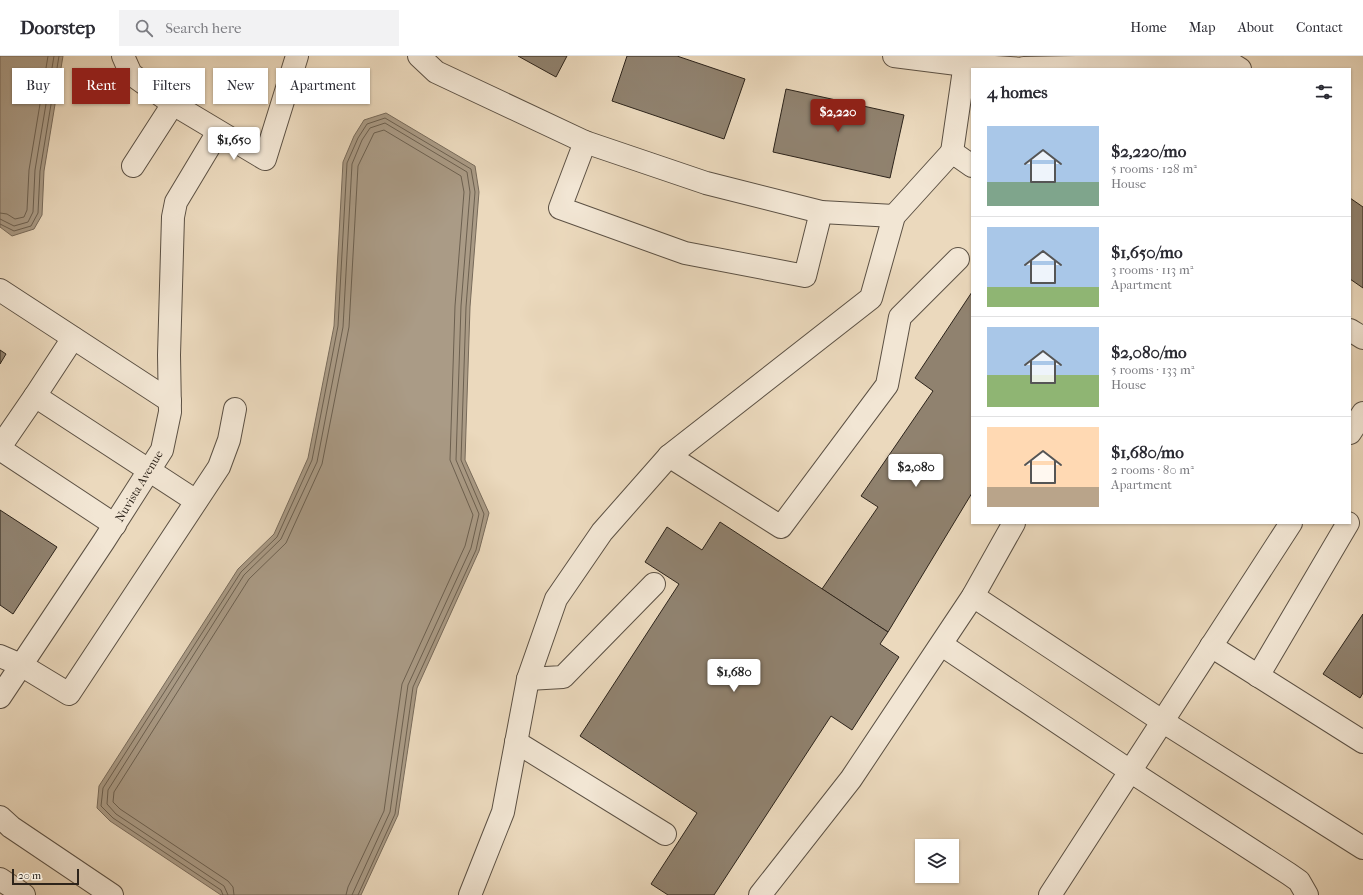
<!DOCTYPE html>
<html lang="en">
<head>
<meta charset="utf-8">
<style>
	body { margin:0; font-family:"IM FELL French Canon",serif; background:#f2f2f3; color:#2b2b33; height:100vh; display:flex; flex-direction:column; font-size:15px; white-space:nowrap }
	* { box-sizing:border-box; margin:0 }
	p { font-size:13px; color:#7c7c81 }
	.icon { flex:none; width:22px; height:22px; fill:none; stroke:currentColor; stroke-width:2; stroke-linecap:round; stroke-linejoin:round }
	.map { position:relative; flex:1; overflow:hidden }
	.drawer { position:absolute; left:971px; top:12px; width:380px; height:456px; display:flex; flex-direction:column; background:#fff; border-radius:0px; box-shadow:0 1px 3px #0004 }
	.drawer>* { flex:none }
	.hud { position:absolute; left:12px; top:12px; width:380px; height:36px; display:flex; gap:8px }
	.fabs { position:absolute; left:915px; top:783px; display:grid; gap:8px }
	.fabs a { display:grid; place-items:center; width:44px; height:44px; border-radius:0px; background:#fff; box-shadow:0 1px 3px #0004; font-size:20px }
	.scale { position:absolute; left:12px; bottom:10px; width:67px; box-sizing:border-box; padding-left:4px; border:2px solid #2d241b; border-top:0; font-size:11px; line-height:14px; white-space:nowrap; color:#2d241b; -webkit-text-stroke:3px #f2e6d4; paint-order:stroke }
	.price { position:absolute; translate:-50% -34px; padding:0 9px; border-radius:4px; background:#fff; color:#222; font-size:13px; line-height:26px; filter:drop-shadow(0 1px 2px #0008) }
	.price::after { content:''; position:absolute; left:50%; top:24px; width:12px; height:9px; margin-left:-6px; background:inherit; clip-path:polygon(0 0,100% 0,50% 100%) }
	.price.active { background:#8f2418; color:#fff }
	ul { padding:0; list-style:none }
	li { display:flex; align-items:center; gap:12px; height:100px; padding:0 16px }
	li+li { border-top:1px solid #e1e1e2 }
	li span { display:grid; place-items:center; flex:none; width:112px; height:80px; border-radius:0px; color:#555 }
	li>.icon { margin-inline-start:auto }
	span .icon { width:48px; height:48px; fill:#fffc; stroke-width:1 }
	li b { font-size:17px }
	h2 { display:flex; justify-content:space-between; align-items:center; height:48px; padding:0 16px; font-size:17px }
	.tag { padding:0 14px; border-radius:0px; background:#fff; box-shadow:0 1px 3px #0004; font-size:14px; line-height:36px }
	.tag.active { background:#8f2418; color:#fff }
	header { display:flex; align-items:center; gap:24px; box-sizing:border-box; height:56px; padding:0 20px; background:#fff; border-bottom:1px solid #e1e1e2 }
	header strong { font-size:19px }
	nav { display:flex; gap:22px; margin-inline-start:auto; font-size:14px }
	.search { width:280px; height:36px; background:#f2f2f3; display:flex; align-items:center; gap:10px; box-sizing:border-box; padding:0 14px; border-radius:0px; color:#7c7c81; font-size:15px }
	.map>svg:first-child { display:block }
</style>
</head>
<body>
<header>
<strong>Doorstep</strong>
<div class="search"><svg class="icon" aria-label="search" viewBox="0 0 24 24"><circle cx="10" cy="10" r="6"/><path d="M15 15l6 6"/></svg>Search here</div>
<nav><a>Home</a><a>Map</a><a>About</a><a>Contact</a></nav>
</header>
<div class="map">
<svg width="1363" height="839" viewBox="0 0 1363 839">
	<rect width="100%" height="100%" fill="#ebd9bd"/>
	<filter id="stains"><feTurbulence type="fractalNoise" baseFrequency=".005" numOctaves="4"/><feColorMatrix values="0 0 0 0 .2 0 0 0 0 .09 0 0 0 0 .02 0 0 0 .5 -.17"/></filter>
	<radialGradient id="worn" r=".72"><stop offset=".6" stop-color="#630" stop-opacity="0"/><stop offset="1" stop-color="#630" stop-opacity=".3"/></radialGradient>
	<g fill="#aa9b86" stroke="#786b5b">
		<polygon points="0,0 63,0 44,115 42,159 34,173 12,180 0,171"/>
		<polygon points="386,57 475,110 479,136 470,251 465,404 489,457 479,495 417,632 398,759 361,839 221,839 110,765 97,752 99,730 238,513 274,478 308,402 334,270 343,106 354,80 364,64"/>
	</g>
	<g fill="none" stroke-linecap="round" stroke-linejoin="round">
		<g stroke="#6c6050" stroke-width="1">
			<polyline points="0,157 7,158 15,163 24,161 27,154 29,114 48,0"/>
			<polyline points="0,163 14,170 28,166 33,156 35,114 54,0"/>
			<polyline points="0,168 14,175 31,170 38,157 40,115 59,0"/>
			<polyline points="223,839 221,834 113,762 101,750 103,732 241,516 277,481 312,404 338,270 347,107 358,82 367,68 385,62 471,113 475,136 466,251 461,404 484,458 476,494 413,631 395,758 358,839"/>
			<polyline points="228,839 224,830 116,758 107,748 108,734 244,519 281,483 317,406 343,271 352,108 362,84 370,72 385,67 467,116 470,136 461,250 456,404 479,458 471,492 408,629 390,756 352,839"/>
			<polyline points="234,839 233,831 228,825 120,753 113,746 114,736 249,523 286,487 322,408 349,271 358,110 374,77 384,74 461,120 464,136 455,250 450,404 473,459 465,490 402,628 384,755 348,831 346,839"/>
		</g>
	</g>
	<g fill="#90826f" stroke="#2d241b">
		<polygon points="518,0 567,0 556,21"/>
		<polygon points="627,0 677,0 745,23 724,83 612,45"/>
		<polygon points="786,33 904,59 890,122 773,96"/>
		<polygon points="1350,142 1363,151 1363,232 1350,223"/>
		<polygon points="972,236 972,437 888,576 822,533 878,451 861,440 933,335 915,322"/>
		<polygon points="0,294 6,298 0,308"/>
		<polygon points="0,454 57,491 13,558 0,549"/>
		<polygon points="720,466 888,576 880,588 899,601 852,674 831,660 714,839 668,839 651,828 697,757 580,680 679,528 645,506 667,471 702,494"/>
		<polygon points="1363,558 1363,637 1360,642 1323,618"/>
	</g>
	<g fill="none" stroke-linecap="round" stroke-linejoin="round">
		<g stroke="#5c5144" stroke-width="24">
			<g id="minor">
				<polyline points="123,0 131,18 173,48 265,103 297,0"/>
				<polyline points="419,0 436,16 585,86 706,127 821,156 894,160"/>
				<polyline points="894,0 965,9 1024,13"/>
				<polyline points="966,0 952,96 972,110"/>
				<polyline points="1024,12 1232,8 1240,13"/>
				<polyline points="585,86 560,152 685,197 805,220 821,156"/>
				<polyline points="133,110 173,48"/>
				<polyline points="0,234 170,345"/>
				<polyline points="1350,274 1363,282"/>
				<polyline points="35,340 73,282"/>
				<polyline points="1350,377 1363,357"/>
				<polyline points="0,391 35,340 196,445"/>
				<polyline points="0,393 115,469"/>
				<polyline points="669,400 781,471 887,329 900,261 958,203"/>
				<polyline points="973,540 1162,665 1363,792"/>
				<polyline points="942,589 1130,715 1289,818 1299,825 1307,839"/>
				<polyline points="1211,590 1363,686"/>
				<polyline points="0,600 21,609 69,638 219,411 229,384 235,353"/>
				<polyline points="1258,620 1348,467"/>
				<polyline points="528,623 563,621 654,528"/>
				<polyline points="0,641 104,485 162,394 170,356 169,299 173,161 176,146 218,76"/>
				<polyline points="516,686 665,778"/>
				<polyline points="0,761 11,771 112,839"/>
				<polyline points="0,823 24,839"/>
				<polyline points="470,839 503,756 528,623 556,543 602,476 669,400 871,242 894,160 952,96"/>
				<polyline points="760,839 851,723 973,540 1014,467"/>
				<polyline points="1050,839 1291,467"/>
			</g>
		</g>
		<use href="#minor" stroke="#f2e6d4" stroke-width="22"/>
	</g>
	<g text-anchor="middle" dominant-baseline="central" stroke-width="3" stroke-linejoin="round" paint-order="stroke">
		<g font-size="12" fill="#2d241b" stroke="#f2e6d4">
			<text transform="translate(139 430) rotate(-59)">Nuvista Avenue</text>
		</g>
	</g>
	<rect width="100%" height="100%" filter="url(#stains)"/>
	<rect width="100%" height="100%" fill="url(#worn)"/>
</svg>
<div class="fabs">
<a><svg class="icon" aria-label="layers" viewBox="0 0 24 24"><path d="M12 4l9 5-9 5-9-5zM3 14l9 5 9-5"/></svg></a>
</div>
<div class="scale">20 m</div>
<b class="price active" style="left:838px;top:77px">$2,220</b>
<b class="price" style="left:234px;top:105px">$1,650</b>
<b class="price" style="left:916px;top:432px">$2,080</b>
<b class="price" style="left:734px;top:637px">$1,680</b>
<div class="hud">
<a class="tag">Buy</a>
<a class="tag active">Rent</a>
<a class="tag">Filters</a>
<a class="tag">New</a>
<a class="tag">Apartment</a>
</div>
<section class="drawer">
<h2>4 homes<svg class="icon" aria-label="filters" viewBox="0 0 24 24"><path d="M4 7h16M4 17h16"/><circle cx="9" cy="7" r="2"/><circle cx="15" cy="17" r="2"/></svg></h2>
<ul>
<li><span style="background:linear-gradient(#a9c7e8 70%,#7fa58c 0)"><svg class="icon" aria-label="home" viewBox="0 0 24 24"><path d="M3 11l9-7 9 7M6 9v11h12V9"/></svg></span><div><b>$2,220/mo</b><p>5 rooms · 128 m²</p><p>House</p></div></li>
<li><span style="background:linear-gradient(#a9c7e8 75%,#8fb573 0)"><svg class="icon" aria-label="home" viewBox="0 0 24 24"><path d="M3 11l9-7 9 7M6 9v11h12V9"/></svg></span><div><b>$1,650/mo</b><p>3 rooms · 113 m²</p><p>Apartment</p></div></li>
<li><span style="background:linear-gradient(#a9c7e8 60%,#8fb573 0)"><svg class="icon" aria-label="home" viewBox="0 0 24 24"><path d="M3 11l9-7 9 7M6 9v11h12V9"/></svg></span><div><b>$2,080/mo</b><p>5 rooms · 133 m²</p><p>House</p></div></li>
<li><span style="background:linear-gradient(#ffd9b3 75%,#b9a48a 0)"><svg class="icon" aria-label="home" viewBox="0 0 24 24"><path d="M3 11l9-7 9 7M6 9v11h12V9"/></svg></span><div><b>$1,680/mo</b><p>2 rooms · 80 m²</p><p>Apartment</p></div></li>
</ul>
</section>
</div>
</body>
</html>
